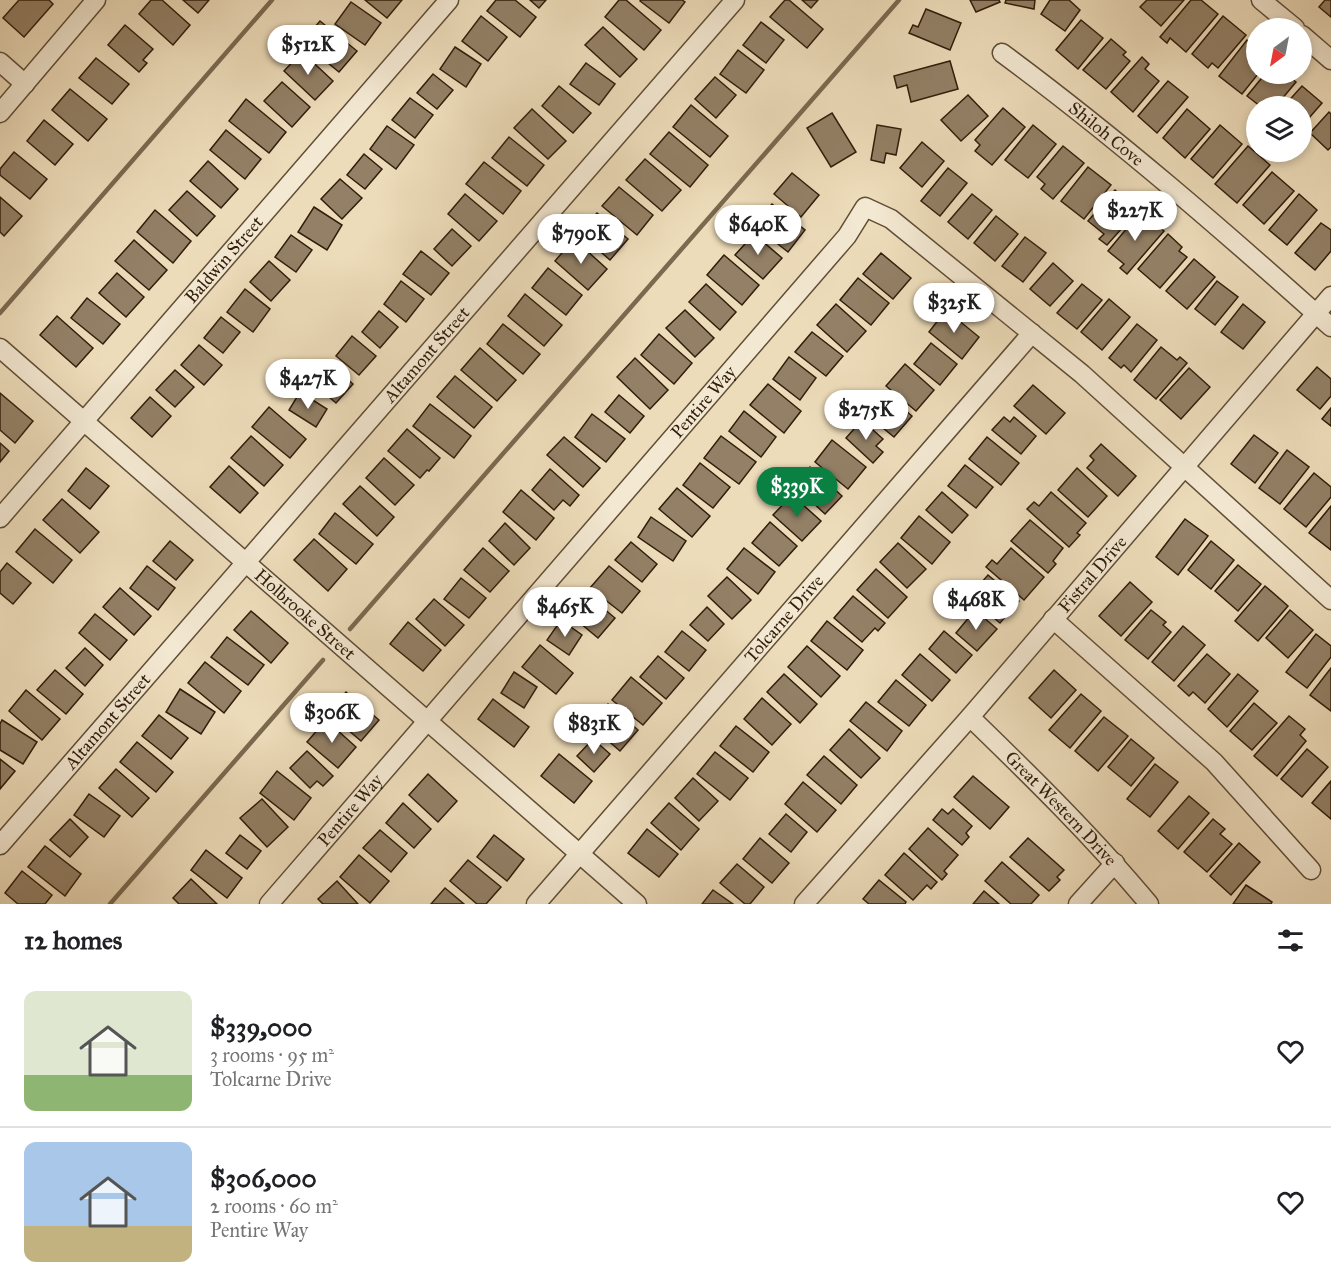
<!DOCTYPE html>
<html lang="en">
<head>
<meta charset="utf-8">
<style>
	body { margin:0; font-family:"IM FELL Great Primer",serif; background:#f6f6f6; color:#202124; height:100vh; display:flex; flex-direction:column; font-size:22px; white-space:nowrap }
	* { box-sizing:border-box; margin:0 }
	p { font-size:20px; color:#757577 }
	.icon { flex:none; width:33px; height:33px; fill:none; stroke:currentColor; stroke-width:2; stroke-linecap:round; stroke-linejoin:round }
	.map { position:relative; height:904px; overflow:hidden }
	.drawer { display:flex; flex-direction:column; background:#fff; flex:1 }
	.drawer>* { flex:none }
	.needle { width:39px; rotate:212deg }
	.fabs { position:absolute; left:1246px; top:18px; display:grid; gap:12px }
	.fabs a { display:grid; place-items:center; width:66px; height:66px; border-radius:50%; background:#fff; box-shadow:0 3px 9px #0003; font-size:30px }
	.price { position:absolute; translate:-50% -51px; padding:0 14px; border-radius:21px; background:#fff; color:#222; font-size:20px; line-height:39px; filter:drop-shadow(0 2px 3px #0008) }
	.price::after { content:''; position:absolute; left:50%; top:36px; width:18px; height:14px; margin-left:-9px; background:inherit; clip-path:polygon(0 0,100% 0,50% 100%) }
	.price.selected { background:#0b8043; color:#fff }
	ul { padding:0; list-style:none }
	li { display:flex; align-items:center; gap:18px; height:150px; padding:0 24px }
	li+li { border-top:2px solid #e0e0e0 }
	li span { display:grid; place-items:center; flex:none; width:168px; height:120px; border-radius:12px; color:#555 }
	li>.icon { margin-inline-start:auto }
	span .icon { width:72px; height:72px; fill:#fffc; stroke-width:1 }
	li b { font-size:26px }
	h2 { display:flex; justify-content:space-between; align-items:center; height:72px; padding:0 24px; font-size:26px }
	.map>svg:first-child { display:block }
</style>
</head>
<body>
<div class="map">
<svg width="1331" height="904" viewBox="0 0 1331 904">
	<rect width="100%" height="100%" fill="#eddcba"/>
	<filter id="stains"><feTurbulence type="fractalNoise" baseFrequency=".00333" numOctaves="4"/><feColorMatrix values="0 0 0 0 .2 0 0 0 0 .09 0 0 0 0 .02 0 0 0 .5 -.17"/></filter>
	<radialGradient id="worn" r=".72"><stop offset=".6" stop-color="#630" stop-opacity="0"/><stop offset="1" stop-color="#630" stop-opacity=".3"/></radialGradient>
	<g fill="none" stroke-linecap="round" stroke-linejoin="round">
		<g stroke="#7b6950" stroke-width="4.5">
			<polyline points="0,313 272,0"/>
			<polyline points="350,629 899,0"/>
			<polyline points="110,904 323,660"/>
		</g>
	</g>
	<g fill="#938066" stroke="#311d0a" stroke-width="1.5">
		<polygon points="19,0 49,0 53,4 24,37 3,18"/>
		<polygon points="151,0 162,0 190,25 173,45 139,14"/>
		<polygon points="183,0 209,0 198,13"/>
		<polygon points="365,0 402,0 387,18"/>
		<polygon points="496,0 515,0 536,17 520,37 487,11"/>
		<polygon points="530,0 546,0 539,8"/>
		<polygon points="619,0 626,0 661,30 644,50 605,17"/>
		<polygon points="641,0 682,0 685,2 669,23 640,1"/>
		<polygon points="785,0 789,0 823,29 807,48 770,17"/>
		<polygon points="802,0 818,0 811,8"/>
		<polygon points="970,0 999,0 1000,2 976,12"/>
		<polygon points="1006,0 1035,0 1034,9 1005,3"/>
		<polygon points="1050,0 1069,0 1080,10 1065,31 1041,14"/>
		<polygon points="1147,0 1184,0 1161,26 1140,7"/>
		<polygon points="1191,0 1201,0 1218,14 1186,52 1170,38 1167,43 1160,37"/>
		<polygon points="1325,0 1331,0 1331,17 1319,7"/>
		<polygon points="351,2 381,23 365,45 335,24"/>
		<polygon points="926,9 961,23 950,50 909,33 913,25 918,27"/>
		<polygon points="481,16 507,37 488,61 462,41"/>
		<polygon points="1223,16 1246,35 1218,68 1212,63 1208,68 1192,54"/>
		<polygon points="1081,20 1103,38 1078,69 1056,50"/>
		<polygon points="320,21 357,51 339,72 302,42"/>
		<polygon points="761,22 784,40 766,63 743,45"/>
		<polygon points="125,25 153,49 143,60 147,63 139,72 108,45"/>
		<polygon points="603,27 637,59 620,77 585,45"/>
		<polygon points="1111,39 1126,52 1123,55 1130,61 1106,89 1083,70"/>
		<polygon points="1247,40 1257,47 1258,74 1242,94 1219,76"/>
		<polygon points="455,47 481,64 466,87 440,69"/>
		<polygon points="738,50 764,70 746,93 720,74"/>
		<polygon points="302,52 333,81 315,100 284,71"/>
		<polygon points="1142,57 1149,64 1145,69 1159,81 1133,112 1111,92"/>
		<polygon points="96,58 129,84 112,104 79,78"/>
		<polygon points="950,61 958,89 911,102 907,85 897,88 894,76"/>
		<polygon points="586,63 615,84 599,105 570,84"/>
		<polygon points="433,74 453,90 437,109 417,93"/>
		<polygon points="1265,74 1286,74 1296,82 1276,106 1260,106 1247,96"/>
		<polygon points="715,77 736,95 716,118 695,99"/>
		<polygon points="1168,81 1188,97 1157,133 1138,116"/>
		<polygon points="282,82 310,107 292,127 264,101"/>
		<polygon points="559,86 591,113 573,133 542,106"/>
		<polygon points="1302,86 1322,103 1302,126 1302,106 1284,106"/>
		<polygon points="70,89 107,119 88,141 52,110"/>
		<polygon points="968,95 988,116 961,141 941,120"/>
		<polygon points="410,98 433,115 415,138 392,120"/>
		<polygon points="246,99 286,132 269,153 229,121"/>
		<polygon points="691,105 728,136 710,157 673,127"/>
		<polygon points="1003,108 1025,127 992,165 975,151 980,145 975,140"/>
		<polygon points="532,109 566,141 548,159 514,128"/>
		<polygon points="1187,109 1210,129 1185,158 1163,138"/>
		<polygon points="1329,112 1331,114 1331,147 1328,150 1310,133"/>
		<polygon points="832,113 856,152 831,167 807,128"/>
		<polygon points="44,120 73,144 55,165 27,141"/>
		<polygon points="877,125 901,129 896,155 886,153 884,163 871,160"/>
		<polygon points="1033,125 1056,144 1028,178 1005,160"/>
		<polygon points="1220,125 1242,144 1213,178 1191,159"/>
		<polygon points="387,126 414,145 396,169 370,149"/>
		<polygon points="226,130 261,159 245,179 210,150"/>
		<polygon points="669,132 708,165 690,187 650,154"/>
		<polygon points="509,137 544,165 527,186 492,158"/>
		<polygon points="922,142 944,161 922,187 900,168"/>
		<polygon points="1063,146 1084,163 1053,199 1041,189 1045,184 1037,177"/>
		<polygon points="1248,146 1270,165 1237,203 1215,184"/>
		<polygon points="14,152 47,179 30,199 0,175 0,169"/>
		<polygon points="364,154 382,169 365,189 347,175"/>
		<polygon points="645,159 681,190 662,211 626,180"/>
		<polygon points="208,161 238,189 221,208 190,181"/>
		<polygon points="484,162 521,191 503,214 466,184"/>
		<polygon points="1088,167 1111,185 1084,219 1061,201"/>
		<polygon points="948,168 967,183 940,216 921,201"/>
		<polygon points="1272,172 1294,191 1264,224 1243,205"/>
		<polygon points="792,173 819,195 801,217 774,194"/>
		<polygon points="340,179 362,198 342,219 321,199"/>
		<polygon points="619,187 653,215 637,235 602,206"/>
		<polygon points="1115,190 1138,210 1107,245 1099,239 1104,234 1088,221"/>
		<polygon points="187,191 215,216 197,236 169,210"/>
		<polygon points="465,194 497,221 479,241 448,214"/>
		<polygon points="972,194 992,210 968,239 948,222"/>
		<polygon points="1299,194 1317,210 1287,245 1269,230"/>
		<polygon points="0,197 22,216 4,236 0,232"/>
		<polygon points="772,204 805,230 788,252 754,225"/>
		<polygon points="314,207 342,225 327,250 298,232"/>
		<polygon points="155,210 191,241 173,263 137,232"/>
		<polygon points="597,213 628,239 610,260 579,233"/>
		<polygon points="1138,215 1148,223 1151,220 1164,231 1127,274 1120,268 1124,264 1108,251"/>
		<polygon points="996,216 1018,234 995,261 974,243"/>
		<polygon points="1321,223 1331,230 1331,251 1315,270 1295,253"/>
		<polygon points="452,229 471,246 452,266 434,249"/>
		<polygon points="754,234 782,258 763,279 735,255"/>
		<polygon points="1168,234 1182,247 1179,251 1187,257 1160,288 1138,269"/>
		<polygon points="291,235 312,250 296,272 275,257"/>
		<polygon points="1025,237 1046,253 1023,282 1002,266"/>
		<polygon points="574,239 607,269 588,290 555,261"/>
		<polygon points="134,240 167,270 149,290 115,261"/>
		<polygon points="421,251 449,273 431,295 403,274"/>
		<polygon points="881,253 911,278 893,299 863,274"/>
		<polygon points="724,255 759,285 742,305 707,275"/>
		<polygon points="1194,259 1215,277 1187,309 1166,291"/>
		<polygon points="269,261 290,280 271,301 250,282"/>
		<polygon points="1053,263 1073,281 1050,306 1030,289"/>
		<polygon points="548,268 582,295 566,315 532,288"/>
		<polygon points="117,273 144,297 126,317 99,293"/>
		<polygon points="858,278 889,303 871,325 840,300"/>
		<polygon points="401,281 424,299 406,322 384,304"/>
		<polygon points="1217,281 1238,297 1215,325 1195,309"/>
		<polygon points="706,284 736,312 720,330 689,302"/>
		<polygon points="1082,284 1102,300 1077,329 1057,313"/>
		<polygon points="245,289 270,309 253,332 227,312"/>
		<polygon points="525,294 562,325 544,346 508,316"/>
		<polygon points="87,298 120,324 103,344 71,318"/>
		<polygon points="1109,299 1130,317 1102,350 1081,332"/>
		<polygon points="836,304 866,331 847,352 817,325"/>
		<polygon points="1243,304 1265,322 1243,349 1221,332"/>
		<polygon points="685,310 714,338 695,357 666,328"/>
		<polygon points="946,310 979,337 962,359 929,332"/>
		<polygon points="379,311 398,327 380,348 362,332"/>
		<polygon points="57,316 93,348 76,367 40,335"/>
		<polygon points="221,317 240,332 223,353 204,338"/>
		<polygon points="503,324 540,354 523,374 487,344"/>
		<polygon points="1137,324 1157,340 1131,372 1124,365 1121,368 1109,358"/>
		<polygon points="812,332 843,356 826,376 795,352"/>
		<polygon points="659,334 692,363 674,384 641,355"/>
		<polygon points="352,336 376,356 359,375 336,356"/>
		<polygon points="931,343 957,364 940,385 914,364"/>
		<polygon points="199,345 222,365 204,385 181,365"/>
		<polygon points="1161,347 1177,360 1180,357 1187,363 1156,399 1134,380"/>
		<polygon points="480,348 516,380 497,401 461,370"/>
		<polygon points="789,357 816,378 800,400 773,379"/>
		<polygon points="635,358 668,390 650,409 617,377"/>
		<polygon points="326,360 353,384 336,403 309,380"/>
		<polygon points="905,364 934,390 916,411 886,386"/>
		<polygon points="1317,367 1331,379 1331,396 1320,409 1297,390"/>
		<polygon points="1189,368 1210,387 1181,419 1160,400"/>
		<polygon points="175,370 194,387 175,407 156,390"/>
		<polygon points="455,376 492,407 474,428 437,397"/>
		<polygon points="768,384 801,411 784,433 750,405"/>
		<polygon points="1033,385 1065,413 1046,434 1014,406"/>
		<polygon points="300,392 327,409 316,427 289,410"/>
		<polygon points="0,393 33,421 15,443 0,430"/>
		<polygon points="886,394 912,416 894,437 867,415"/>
		<polygon points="619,395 644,416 630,433 605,412"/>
		<polygon points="150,397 171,416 152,437 131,418"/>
		<polygon points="430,404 471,436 454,458 413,426"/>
		<polygon points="269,407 306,439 290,458 252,427"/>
		<polygon points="1331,408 1331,426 1322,419"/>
		<polygon points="744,411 776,437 761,457 729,431"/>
		<polygon points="592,414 625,439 606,462 575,437"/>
		<polygon points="1004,417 1010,422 1014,417 1036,436 1021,454 992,430"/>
		<polygon points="862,420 883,439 876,446 883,452 873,463 846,438"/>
		<polygon points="407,429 440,458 429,471 427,470 420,478 388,451"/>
		<polygon points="1254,435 1278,453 1255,483 1231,464"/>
		<polygon points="251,436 283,465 264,486 231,458"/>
		<polygon points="721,436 756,462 739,484 704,458"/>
		<polygon points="564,437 600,468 583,487 547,455"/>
		<polygon points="987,437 1019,463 1001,485 969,459"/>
		<polygon points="832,440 866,467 848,489 815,462"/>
		<polygon points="0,443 9,451 0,462"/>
		<polygon points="1101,444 1136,476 1118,496 1087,468 1094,460 1090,456"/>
		<polygon points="1287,450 1309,467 1280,504 1259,488"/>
		<polygon points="384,458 414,485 395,505 366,478"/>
		<polygon points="700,463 730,487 713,508 683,485"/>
		<polygon points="965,465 993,487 976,508 948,486"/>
		<polygon points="229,466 258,493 240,513 210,487"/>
		<polygon points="810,467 842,496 825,514 794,485"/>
		<polygon points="86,468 109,486 90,509 68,491"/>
		<polygon points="1077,468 1107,496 1088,517 1058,490"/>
		<polygon points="550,469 579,495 570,506 563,500 554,510 532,490"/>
		<polygon points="1314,473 1331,487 1331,497 1306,527 1284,509"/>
		<polygon points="360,486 394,517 377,536 343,504"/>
		<polygon points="677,488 710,516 692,537 659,509"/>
		<polygon points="521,490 554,518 536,540 503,512"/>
		<polygon points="942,492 968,515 952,533 926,510"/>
		<polygon points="1051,492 1086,523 1077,533 1080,535 1069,547 1027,509 1034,502 1039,506"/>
		<polygon points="792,495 821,521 802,541 773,515"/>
		<polygon points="62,499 99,532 80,553 43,520"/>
		<polygon points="1331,506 1331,550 1309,533"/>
		<polygon points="335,513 373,544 356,564 319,534"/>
		<polygon points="919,516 950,542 932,564 901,538"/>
		<polygon points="651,517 686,541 673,561 638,537"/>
		<polygon points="1185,519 1208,536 1178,575 1156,557"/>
		<polygon points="1030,520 1063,548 1053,561 1056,564 1048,573 1011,541"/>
		<polygon points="770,522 797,546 779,566 752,543"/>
		<polygon points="505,523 530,548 514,565 489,541"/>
		<polygon points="35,529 72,560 53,583 16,552"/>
		<polygon points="314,539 347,569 328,591 294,560"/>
		<polygon points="170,541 193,560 176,580 153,561"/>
		<polygon points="1211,541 1234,560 1211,589 1188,570"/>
		<polygon points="631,542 657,564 642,582 615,560"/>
		<polygon points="898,543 926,569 907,588 880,562"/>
		<polygon points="483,548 509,571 490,592 464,570"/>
		<polygon points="744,548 775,572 758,594 727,569"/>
		<polygon points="1011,548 1044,577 1024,600 986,567 992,560 997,564"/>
		<polygon points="7,563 31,583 13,604 0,593 0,572"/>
		<polygon points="1238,565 1261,584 1238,611 1215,591"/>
		<polygon points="147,566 175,588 158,610 130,588"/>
		<polygon points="609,566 640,591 622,613 590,588"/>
		<polygon points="876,569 907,597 888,618 857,590"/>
		<polygon points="988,575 1019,601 1000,623 969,597"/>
		<polygon points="727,577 751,600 732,619 708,596"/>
		<polygon points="461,578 486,598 469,618 444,599"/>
		<polygon points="1130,582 1152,602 1121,636 1099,616"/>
		<polygon points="1265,586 1288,606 1258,641 1235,621"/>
		<polygon points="120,588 151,616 134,635 103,607"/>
		<polygon points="585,593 615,618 598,638 568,613"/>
		<polygon points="853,596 885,623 878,631 875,628 862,642 834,618"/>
		<polygon points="434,599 464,625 445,646 416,619"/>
		<polygon points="707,607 724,624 708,641 690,625"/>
		<polygon points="975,610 997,629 977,651 956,633"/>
		<polygon points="1151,610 1166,622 1163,625 1171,632 1148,659 1125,640"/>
		<polygon points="1290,610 1313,630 1288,658 1266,638"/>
		<polygon points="251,611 288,643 271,663 234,630"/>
		<polygon points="95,614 127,640 110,660 79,633"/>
		<polygon points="561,620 582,635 569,655 547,640"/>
		<polygon points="827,621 863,650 847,670 811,641"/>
		<polygon points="408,622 441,650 423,671 390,644"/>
		<polygon points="1183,626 1205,645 1174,681 1152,662"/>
		<polygon points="682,631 706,650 689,671 665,652"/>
		<polygon points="944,631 972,655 956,673 929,649"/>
		<polygon points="1316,634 1331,646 1331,657 1307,688 1286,672"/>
		<polygon points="227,637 264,665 248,685 211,657"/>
		<polygon points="540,645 573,673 556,694 522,667"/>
		<polygon points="807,646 840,676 821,697 788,667"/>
		<polygon points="85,648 103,665 85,686 66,668"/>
		<polygon points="920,654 950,680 932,701 902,675"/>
		<polygon points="1207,654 1230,674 1205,703 1193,692 1189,696 1178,686"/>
		<polygon points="658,656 684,678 666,699 640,677"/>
		<polygon points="205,662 241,691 224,713 188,683"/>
		<polygon points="1331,668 1331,711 1310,695"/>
		<polygon points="55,670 83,694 66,714 37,690"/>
		<polygon points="1054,670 1076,690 1051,718 1029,698"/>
		<polygon points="514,672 537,687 524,708 501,693"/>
		<polygon points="784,674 817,704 800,723 767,692"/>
		<polygon points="1238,674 1258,691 1227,727 1208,709"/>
		<polygon points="631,677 662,703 643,725 612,700"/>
		<polygon points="896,680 926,705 909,726 878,702"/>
		<polygon points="180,689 215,712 201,734 166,712"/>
		<polygon points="26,690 60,719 42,740 9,711"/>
		<polygon points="346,692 379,720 361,741 328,713"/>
		<polygon points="1081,694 1101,711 1070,748 1049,730"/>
		<polygon points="762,698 791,724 772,745 744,719"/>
		<polygon points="493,699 529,727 514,747 478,719"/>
		<polygon points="866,702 902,731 887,751 850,721"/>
		<polygon points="1254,703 1277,723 1252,750 1230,731"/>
		<polygon points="608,704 638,730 620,751 590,725"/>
		<polygon points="159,715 188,738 171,759 142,736"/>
		<polygon points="1289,716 1305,729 1300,735 1306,741 1277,776 1254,756"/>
		<polygon points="1104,717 1128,736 1098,771 1075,751"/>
		<polygon points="2,720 37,742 23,764 0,750 0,724"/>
		<polygon points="326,720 356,747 338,768 307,742"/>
		<polygon points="736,726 769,752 753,772 720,746"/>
		<polygon points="849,729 880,758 861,778 830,750"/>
		<polygon points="593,739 610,754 594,772 577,756"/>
		<polygon points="1131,739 1154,758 1131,786 1108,767"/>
		<polygon points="137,742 173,772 156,792 120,762"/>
		<polygon points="1307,749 1328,767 1302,797 1281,779"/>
		<polygon points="307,751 333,776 323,786 317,781 310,788 290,768"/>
		<polygon points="715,752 748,778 730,800 697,774"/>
		<polygon points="559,754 592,781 574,803 541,776"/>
		<polygon points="824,756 857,785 841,804 807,775"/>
		<polygon points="0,759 15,771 0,789"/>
		<polygon points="1155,764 1178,782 1150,817 1127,799"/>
		<polygon points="116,769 149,798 132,817 99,788"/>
		<polygon points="277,771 311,798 294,820 260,793"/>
		<polygon points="428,774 457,801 438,822 409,795"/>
		<polygon points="973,776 1009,807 990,829 954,797"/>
		<polygon points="693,778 718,801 699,821 675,798"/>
		<polygon points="1331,781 1331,819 1312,803"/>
		<polygon points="803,782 836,810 817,832 785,804"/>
		<polygon points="89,794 120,816 104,837 74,815"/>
		<polygon points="1189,796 1209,813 1178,849 1158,831"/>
		<polygon points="262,799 288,827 267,847 240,818"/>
		<polygon points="403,803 431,829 414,848 386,823"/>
		<polygon points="669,803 699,829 681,850 651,823"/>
		<polygon points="942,809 948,814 953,809 972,826 966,833 969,837 962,845 933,820"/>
		<polygon points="786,814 807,832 791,852 769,834"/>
		<polygon points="70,819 88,837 70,857 50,840"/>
		<polygon points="1213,819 1225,829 1220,834 1232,844 1207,872 1184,852"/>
		<polygon points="928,828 958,855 944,871 947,874 942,880 909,849"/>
		<polygon points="647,829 678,854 659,877 628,853"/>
		<polygon points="380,830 407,853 391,872 363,848"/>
		<polygon points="240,835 261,851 247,869 226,853"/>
		<polygon points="494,835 524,859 507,881 477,857"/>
		<polygon points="760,838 789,863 772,883 743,859"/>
		<polygon points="1028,838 1064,870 1057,877 1060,880 1049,891 1010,857"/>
		<polygon points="1239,843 1260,862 1231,895 1210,876"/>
		<polygon points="45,846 81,874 65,896 28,867"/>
		<polygon points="206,850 242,878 227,898 191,870"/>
		<polygon points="904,853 937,882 931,889 927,885 913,900 885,875"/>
		<polygon points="359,855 389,881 370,903 340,877"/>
		<polygon points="468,860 501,887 486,904 477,904 450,881"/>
		<polygon points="1002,862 1039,895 1031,904 1011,904 985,881"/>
		<polygon points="737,864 764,887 750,904 745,904 720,883"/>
		<polygon points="22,871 52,895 45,904 18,904 5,893"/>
		<polygon points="191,879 217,904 179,904 173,898"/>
		<polygon points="879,880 906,902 905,904 869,904 863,899"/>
		<polygon points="337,881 358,904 323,904 318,899"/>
		<polygon points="1246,885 1272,902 1271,904 1233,904"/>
		<polygon points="445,888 464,904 431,904"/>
		<polygon points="713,890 733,904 702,904"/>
		<polygon points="984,891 999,904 973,904"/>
	</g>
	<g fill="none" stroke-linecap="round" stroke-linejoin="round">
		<g stroke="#604d36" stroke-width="21">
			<g id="minor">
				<polyline points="1261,0 1295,28"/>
				<polyline points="1302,35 1331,60"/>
				<path id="s1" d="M 1002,53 C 1117,138 1225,232 1331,327"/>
				<polyline points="0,62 25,84"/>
				<polyline points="0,113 96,0"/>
				<path id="s2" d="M 0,348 L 637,904"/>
				<path id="s3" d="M 0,518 L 449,0"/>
				<polyline points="1053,619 1214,762 1311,870"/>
				<path id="s4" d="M 970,717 C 1032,777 1094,838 1149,904"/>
				<path id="s5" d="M 0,845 L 735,0"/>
				<path id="s6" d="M 269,904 L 847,236 L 865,207 L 891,219 L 1082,374 L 1331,600"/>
				<path id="s7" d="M 536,904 L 1032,333"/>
				<path id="s8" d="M 804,904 L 970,717 L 1331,296"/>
				<polyline points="1078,904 1115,863"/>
			</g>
		</g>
		<use href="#minor" stroke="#f3e8d2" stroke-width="18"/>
	</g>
	<g text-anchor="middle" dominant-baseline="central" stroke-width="4.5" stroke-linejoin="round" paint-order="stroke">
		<g font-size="18" fill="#311d0a" stroke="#f3e8d2">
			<text stroke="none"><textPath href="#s1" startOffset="132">Shiloh Cove</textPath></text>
			<text stroke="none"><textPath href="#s3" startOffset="342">Baldwin Street</textPath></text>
			<text stroke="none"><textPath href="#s5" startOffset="650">Altamont Street</textPath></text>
			<text stroke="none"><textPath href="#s6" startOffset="664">Pentire Way</textPath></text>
			<text stroke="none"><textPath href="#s8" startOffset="438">Fistral Drive</textPath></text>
			<text stroke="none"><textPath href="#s2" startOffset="405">Holbrooke Street</textPath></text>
			<text stroke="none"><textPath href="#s7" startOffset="378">Tolcarne Drive</textPath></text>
			<text stroke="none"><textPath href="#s5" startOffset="164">Altamont Street</textPath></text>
			<text stroke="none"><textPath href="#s4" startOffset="129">Great Western Drive</textPath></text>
			<text stroke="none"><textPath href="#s6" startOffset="124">Pentire Way</textPath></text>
		</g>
	</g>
	<rect width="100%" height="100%" filter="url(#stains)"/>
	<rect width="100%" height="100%" fill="url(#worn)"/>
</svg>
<div class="fabs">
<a><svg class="needle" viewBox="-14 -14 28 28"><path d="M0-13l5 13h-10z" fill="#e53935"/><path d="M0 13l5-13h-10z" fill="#757577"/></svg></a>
<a><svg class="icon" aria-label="layers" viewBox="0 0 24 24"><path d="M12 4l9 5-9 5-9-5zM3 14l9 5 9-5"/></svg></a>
</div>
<b class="price" style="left:308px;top:76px">$512K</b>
<b class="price" style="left:1135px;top:242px">$227K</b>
<b class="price" style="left:758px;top:256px">$640K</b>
<b class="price" style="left:581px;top:265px">$790K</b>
<b class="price" style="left:954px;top:334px">$325K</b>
<b class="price" style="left:308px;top:410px">$427K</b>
<b class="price" style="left:866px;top:441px">$275K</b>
<b class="price selected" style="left:797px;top:518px">$339K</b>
<b class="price" style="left:976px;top:631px">$468K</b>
<b class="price" style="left:565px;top:638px">$465K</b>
<b class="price" style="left:332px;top:744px">$306K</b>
<b class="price" style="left:594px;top:755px">$831K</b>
</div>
<section class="drawer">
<h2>12 homes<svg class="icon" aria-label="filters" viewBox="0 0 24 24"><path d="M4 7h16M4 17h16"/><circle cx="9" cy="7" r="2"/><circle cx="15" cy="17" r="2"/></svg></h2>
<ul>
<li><span style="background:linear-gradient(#dfe7d0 70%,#8fb573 0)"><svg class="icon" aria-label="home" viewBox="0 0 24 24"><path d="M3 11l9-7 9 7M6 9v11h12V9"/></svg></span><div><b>$339,000</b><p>3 rooms · 95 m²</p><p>Tolcarne Drive</p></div><svg class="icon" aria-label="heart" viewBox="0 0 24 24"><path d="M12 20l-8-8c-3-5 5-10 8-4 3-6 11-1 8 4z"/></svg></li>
<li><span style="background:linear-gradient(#a9c7e8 70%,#c2b280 0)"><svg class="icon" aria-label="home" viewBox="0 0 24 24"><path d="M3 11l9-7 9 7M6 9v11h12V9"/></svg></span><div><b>$306,000</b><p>2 rooms · 60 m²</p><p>Pentire Way</p></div><svg class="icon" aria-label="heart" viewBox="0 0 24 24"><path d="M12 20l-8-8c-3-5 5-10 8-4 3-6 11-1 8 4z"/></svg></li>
</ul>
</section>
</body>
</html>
